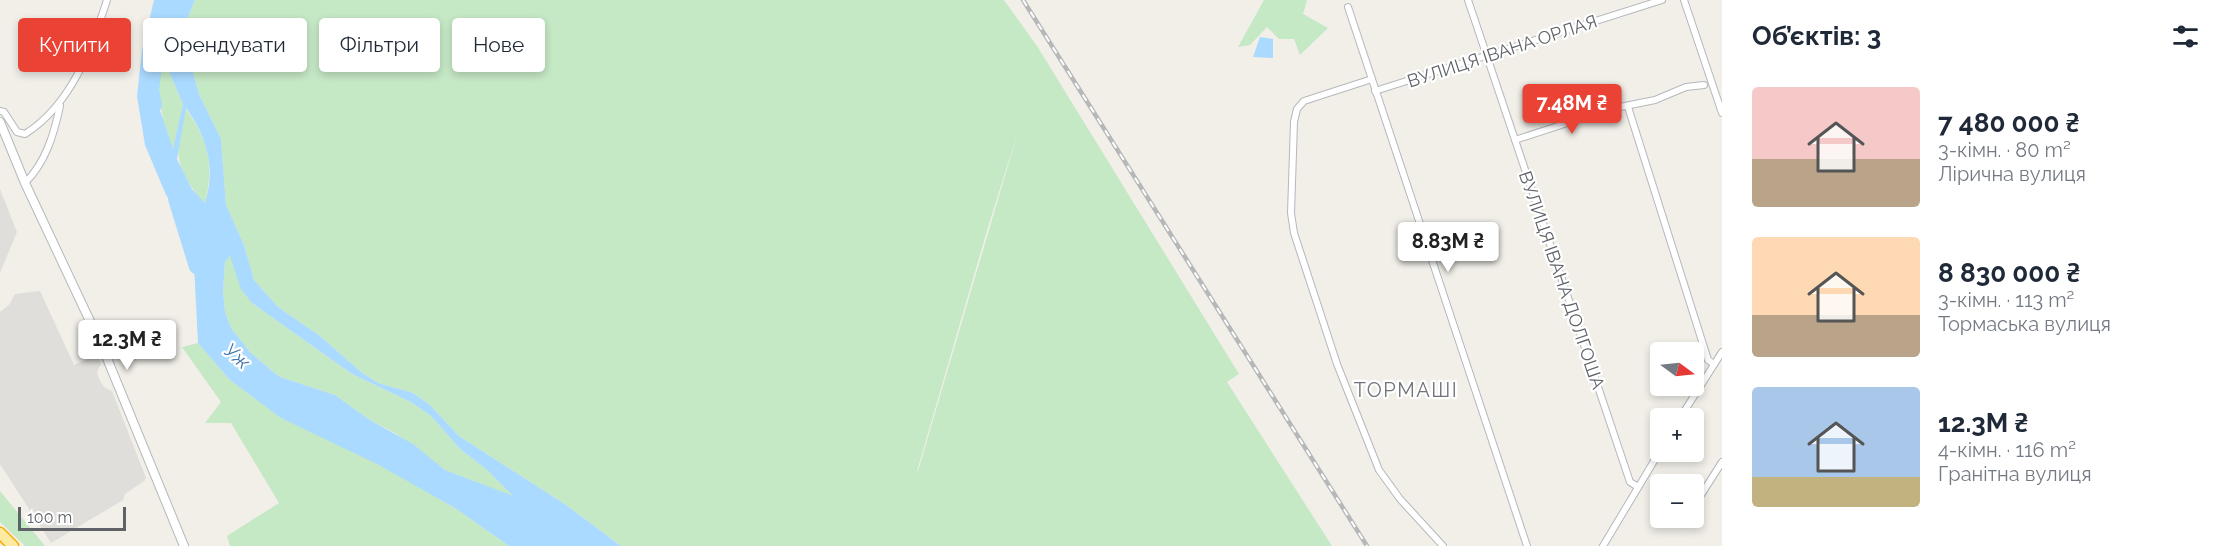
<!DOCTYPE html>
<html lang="uk">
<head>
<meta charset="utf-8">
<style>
	body { margin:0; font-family:Raleway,sans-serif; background:#f6f6f7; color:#1f2937; height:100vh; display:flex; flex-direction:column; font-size:22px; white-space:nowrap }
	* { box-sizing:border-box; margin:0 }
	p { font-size:20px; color:#747a83 }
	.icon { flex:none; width:33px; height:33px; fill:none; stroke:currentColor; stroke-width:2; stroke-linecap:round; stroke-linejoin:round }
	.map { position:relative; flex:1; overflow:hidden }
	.details { display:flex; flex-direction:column; background:#fff; width:510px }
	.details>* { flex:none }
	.guide { position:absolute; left:18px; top:18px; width:570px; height:54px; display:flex; gap:12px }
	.needle { width:39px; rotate:105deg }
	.fabs { position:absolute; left:1650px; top:342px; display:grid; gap:12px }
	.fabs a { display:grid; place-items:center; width:54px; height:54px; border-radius:6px; background:#fff; box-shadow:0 3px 9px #0003; font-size:30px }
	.scale { position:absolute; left:18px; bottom:15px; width:108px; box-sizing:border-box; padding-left:6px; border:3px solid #5f6368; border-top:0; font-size:16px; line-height:21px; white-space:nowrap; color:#5f6368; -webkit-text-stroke:4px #fff; paint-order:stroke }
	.price { position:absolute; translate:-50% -51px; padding:0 14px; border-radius:6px; background:#fff; color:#222; font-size:20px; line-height:39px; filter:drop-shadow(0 2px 3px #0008) }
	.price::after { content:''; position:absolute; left:50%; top:36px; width:18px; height:14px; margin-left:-9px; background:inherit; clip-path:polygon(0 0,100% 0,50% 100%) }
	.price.current { background:#ea4335; color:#fff }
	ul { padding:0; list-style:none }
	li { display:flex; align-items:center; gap:18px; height:150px; padding:0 30px }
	li span { display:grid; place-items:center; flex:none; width:168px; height:120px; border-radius:6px; color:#555 }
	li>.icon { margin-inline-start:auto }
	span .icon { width:72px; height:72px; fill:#fffc; stroke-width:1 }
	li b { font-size:26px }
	h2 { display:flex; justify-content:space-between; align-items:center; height:72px; padding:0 30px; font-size:26px }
	.pill { padding:0 21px; border-radius:6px; background:#fff; box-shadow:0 3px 9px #0003; font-size:21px; line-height:54px }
	.pill.current { background:#ea4335; color:#fff }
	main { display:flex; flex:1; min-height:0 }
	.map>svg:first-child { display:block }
</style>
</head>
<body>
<main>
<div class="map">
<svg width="1722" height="546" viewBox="0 0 1722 546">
	<rect width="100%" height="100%" fill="#f1efe8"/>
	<g fill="#e0deda">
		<polygon points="0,189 17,232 0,273"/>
		<polygon points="40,291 74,365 97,355 101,364 97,372 100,381 104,387 112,391 146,478 144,481 125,494 123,500 51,543 0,464 0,312 9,305 15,294"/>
	</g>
	<g fill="#c5e8c5" fill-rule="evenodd">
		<path d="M 195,0 L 1004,0 L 1037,46 L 1239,374 L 1227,382 L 1332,546 L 621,546 L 566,505 L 459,436 L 430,405 L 413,393 L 378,383 L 361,372 L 320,336 L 278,307 L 254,280 L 244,245 L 226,205 L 221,139 L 199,94 L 185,44 L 188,17 ZM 1019,128 L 918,471 L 917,471 L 988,227 Z"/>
		<polygon points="1264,0 1307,0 1303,14 1328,28 1300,55 1294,39 1279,39 1267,27 1250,45 1238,47"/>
		<polygon points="157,43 183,104 173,150 165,132 161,107 152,86 153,48"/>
		<path d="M 185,108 C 209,140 214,164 205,204 C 176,171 172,151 185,108 Z"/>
		<polygon points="230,256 252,303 352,374 411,402 431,416 460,449 486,469 514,497 445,470 395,433 370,420 335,395 280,377 272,371 250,352 231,328 225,312 223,291 225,262"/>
		<polygon points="198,343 229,379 455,508 509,546 230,546 227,536 279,503 231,423 205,423 221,402 182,347"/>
		<polygon points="0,491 45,546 25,546 0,522"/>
	</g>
	<g fill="#aadaff" fill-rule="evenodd">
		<path d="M 154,0 L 195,0 L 188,17 L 185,44 L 199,94 L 221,139 L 226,205 L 244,245 L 254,280 L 278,307 L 320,336 L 361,372 L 378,383 L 413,393 L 430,405 L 459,436 L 566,505 L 621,546 L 509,546 L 455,508 L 377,464 L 281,418 L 229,379 L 198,343 L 194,265 L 186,224 L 166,195 L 145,145 L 137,96 L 142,50 ZM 157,44 L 183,104 L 173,149 L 152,86 L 153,48 ZM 186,108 C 207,137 216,168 205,203 L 192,189 L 177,159 ZM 230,256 L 241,289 L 252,303 L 352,374 L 411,402 L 431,416 L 460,449 L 486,469 L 513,496 L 445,470 L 413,444 L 370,420 L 335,395 L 280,377 L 272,371 L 250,352 L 231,328 L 225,312 L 223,291 L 225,262 Z"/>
		<polygon points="1260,37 1273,39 1273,58 1253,57"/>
	</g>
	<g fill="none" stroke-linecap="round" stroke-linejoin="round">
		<g stroke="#aadaff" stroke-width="14">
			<polyline points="155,105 152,90 163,0"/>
			<polyline points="175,199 196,267"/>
		</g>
		<g stroke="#b5b8bc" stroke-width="8">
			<g id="minor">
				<polyline points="1468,0 1630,482 1638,487"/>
				<polyline points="1684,0 1722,113"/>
				<polyline points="1348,7 1527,546"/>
				<polyline points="1372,79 1304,101 1297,109 1294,122 1291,213 1294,233 1337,364 1379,470 1400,499 1443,546"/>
				<polyline points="1375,91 1662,0"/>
				<polyline points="1628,107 1708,360 1714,364"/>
				<path d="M 0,111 L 4,112 L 17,132 L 25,134 C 71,105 91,50 107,0"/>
				<polyline points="1515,140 1610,109 1655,100 1686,87 1704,85"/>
				<path d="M 25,183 C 46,162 54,134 60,106"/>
				<polyline points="1680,418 1722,352"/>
				<polyline points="1694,506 1722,462"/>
				<polyline points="1681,524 1685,518"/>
				<polyline points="1603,546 1660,451"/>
			</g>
		</g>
		<g stroke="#b5b8bc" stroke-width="10">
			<polyline id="tertiary" points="0,122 25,183 104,351 184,546"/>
		</g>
		<g stroke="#f9ab00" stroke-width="13">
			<polyline id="trunk" points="0,533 13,546"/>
		</g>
		<use href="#minor" stroke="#fff" stroke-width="6"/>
		<use href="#tertiary" stroke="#fff" stroke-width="8"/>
		<use href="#trunk" stroke="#feeaa1" stroke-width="10"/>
		<g stroke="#b6b7b8" stroke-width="4.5">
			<polyline id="rail" points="1023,0 1367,546"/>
		</g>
		<use href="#rail" stroke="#fff" stroke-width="2" stroke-dasharray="7" stroke-linecap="butt"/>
	</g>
	<g text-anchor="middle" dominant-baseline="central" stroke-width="4.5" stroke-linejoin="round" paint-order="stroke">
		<g font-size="18" fill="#5f6368" stroke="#fff">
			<text transform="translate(1502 51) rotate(-18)">ВУЛИЦЯ ІВАНА ОРЛАЯ</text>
			<text transform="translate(1562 280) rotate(71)">ВУЛИЦЯ ІВАНА ДОЛГОША</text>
		</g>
		<g font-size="20" font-style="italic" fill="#4174aa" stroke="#fff">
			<text transform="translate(237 356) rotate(41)">Уж</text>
		</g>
		<g font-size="20" letter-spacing="1.5" fill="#70757a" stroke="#fff">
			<text x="1406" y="390">ТОРМАШІ</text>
		</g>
	</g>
</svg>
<div class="fabs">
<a><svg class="needle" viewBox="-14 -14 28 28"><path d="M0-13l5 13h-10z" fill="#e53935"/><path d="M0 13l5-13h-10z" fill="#747a83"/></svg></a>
<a>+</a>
<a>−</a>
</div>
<div class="scale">100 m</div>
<b class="price current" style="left:1572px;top:135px">7.48M ₴</b>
<b class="price" style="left:1448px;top:273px">8.83M ₴</b>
<b class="price" style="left:127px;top:371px">12.3M ₴</b>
<div class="guide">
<a class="pill current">Купити</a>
<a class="pill">Орендувати</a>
<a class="pill">Фільтри</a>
<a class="pill">Нове</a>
</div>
</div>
<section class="details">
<h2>Об’єктів: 3<svg class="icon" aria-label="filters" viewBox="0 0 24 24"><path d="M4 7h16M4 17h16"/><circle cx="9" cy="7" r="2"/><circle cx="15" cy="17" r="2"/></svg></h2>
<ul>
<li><span style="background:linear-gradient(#f6c9c9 60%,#b9a48a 0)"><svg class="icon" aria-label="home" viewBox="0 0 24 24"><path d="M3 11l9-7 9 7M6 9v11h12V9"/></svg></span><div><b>7 480 000 ₴</b><p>3-кімн. · 80 m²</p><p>Лірична вулиця</p></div></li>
<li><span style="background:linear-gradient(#ffd9b3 65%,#b9a48a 0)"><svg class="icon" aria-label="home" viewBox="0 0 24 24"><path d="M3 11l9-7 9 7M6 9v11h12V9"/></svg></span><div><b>8 830 000 ₴</b><p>3-кімн. · 113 m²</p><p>Тормаська вулиця</p></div></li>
<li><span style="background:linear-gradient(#a9c7e8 75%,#c2b280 0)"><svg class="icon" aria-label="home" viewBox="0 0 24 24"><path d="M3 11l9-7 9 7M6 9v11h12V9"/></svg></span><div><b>12.3M ₴</b><p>4-кімн. · 116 m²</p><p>Гранітна вулиця</p></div></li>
</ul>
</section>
</main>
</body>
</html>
